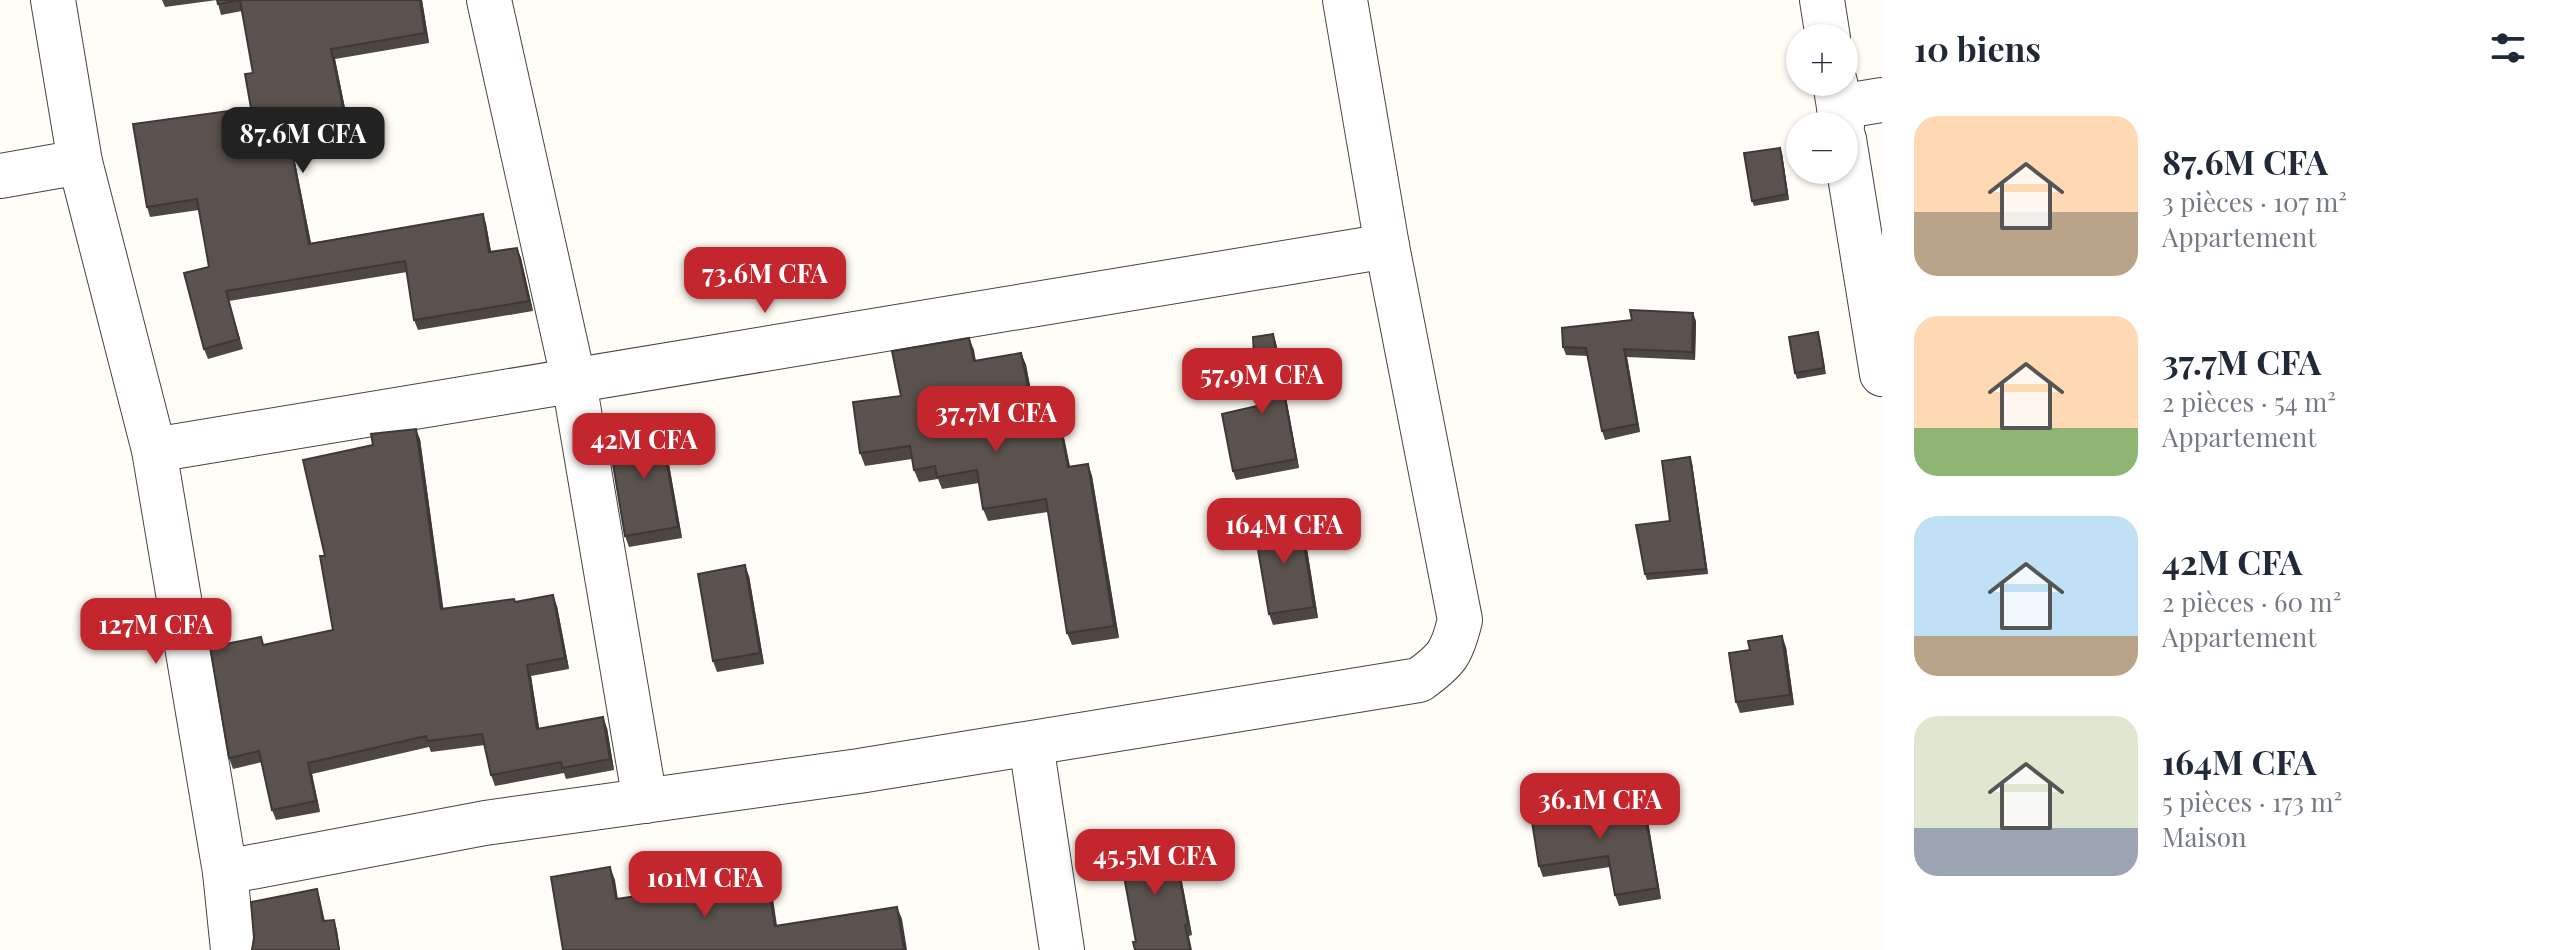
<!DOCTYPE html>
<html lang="fr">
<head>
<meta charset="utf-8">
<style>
	body { margin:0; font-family:"Playfair Display",serif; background:#f6f6f7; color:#1f2937; height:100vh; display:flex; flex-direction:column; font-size:30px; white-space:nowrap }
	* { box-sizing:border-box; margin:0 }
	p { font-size:26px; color:#747a83 }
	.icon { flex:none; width:44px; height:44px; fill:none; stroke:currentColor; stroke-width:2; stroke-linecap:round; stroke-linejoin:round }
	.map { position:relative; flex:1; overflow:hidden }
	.side { display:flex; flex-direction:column; background:#fff; width:680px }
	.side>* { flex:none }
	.tools { position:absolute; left:1786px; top:24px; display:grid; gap:16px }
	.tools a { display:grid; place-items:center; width:72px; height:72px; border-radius:50%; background:#fff; box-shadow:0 2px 6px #0004; font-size:40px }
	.price { position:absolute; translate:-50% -68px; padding:0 18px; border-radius:16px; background:#c4262e; color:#fff; font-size:26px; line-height:52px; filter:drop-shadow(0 2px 4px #0008) }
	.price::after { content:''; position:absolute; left:50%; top:48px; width:24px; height:18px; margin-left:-12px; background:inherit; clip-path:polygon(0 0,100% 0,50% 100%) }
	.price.selected { background:#222; color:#fff }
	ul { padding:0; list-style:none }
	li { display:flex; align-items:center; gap:24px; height:200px; padding:0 32px }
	li span { display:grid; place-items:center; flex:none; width:224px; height:160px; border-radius:24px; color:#555 }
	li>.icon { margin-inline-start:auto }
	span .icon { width:96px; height:96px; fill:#fffc; stroke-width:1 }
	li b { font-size:34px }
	h2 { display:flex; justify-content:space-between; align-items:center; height:96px; padding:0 32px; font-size:34px }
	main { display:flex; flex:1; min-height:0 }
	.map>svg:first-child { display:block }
</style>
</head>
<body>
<main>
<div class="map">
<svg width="1882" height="950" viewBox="0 0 1882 950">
	<rect width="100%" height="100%" fill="#fffdf5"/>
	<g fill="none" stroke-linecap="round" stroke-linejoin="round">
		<g stroke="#444" stroke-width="46">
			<g id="minor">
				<polyline points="53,0 80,162 154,450 225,872 233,950"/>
				<polyline points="489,0 574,382 645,801"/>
				<polyline points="1822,0 1828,38"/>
				<polyline points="1835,82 1842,126"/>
				<polyline points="1839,107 1882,100"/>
				<polyline points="1844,139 1882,374"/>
				<polyline points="0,176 80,162"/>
				<polyline points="154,450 1387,246"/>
				<polyline points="1031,744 1062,950"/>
				<path d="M 225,872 L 485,823 L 859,771 L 1419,680 C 1447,660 1452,653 1460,620 L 1387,246 L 1345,0"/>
			</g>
		</g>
		<use href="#minor" stroke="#fff" stroke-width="44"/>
	</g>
	<g fill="#4d4742">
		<polygon points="162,0 422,0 429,43 335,59 348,123 342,124 348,154 295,162 311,243 483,214 486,224 491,252 517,248 521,258 533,311 418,330 414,320 407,272 229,301 243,349 208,359 204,349 209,267 199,210 150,217 147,207 251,108 253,73 242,11 221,15 217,0 165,7"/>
		<polygon points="1780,148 1782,153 1789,200 1754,206 1752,201"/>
		<polygon points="1696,321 1695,360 1627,357 1640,432 1605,440 1602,431 1588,356 1566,355 1563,347"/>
		<polygon points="1273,334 1276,343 1299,468 1236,480 1233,471 1257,406"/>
		<polygon points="969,338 976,361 1021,353 1026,365 1031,392 1046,402 1047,408 1056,406 1060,418 1070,466 1088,464 1092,476 1119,638 1072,645 1067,633 1048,512 988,521 983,509 979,483 942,489 938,479 919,482 914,470 912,459 865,466 860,453"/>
		<polygon points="1820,338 1826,374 1797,379 1795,373"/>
		<polygon points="660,425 664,436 682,538 629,547 625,536 618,463"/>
		<polygon points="420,439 443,609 515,602 557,606 569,669 531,676 539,728 607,728 614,770 566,779 564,773 495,786 491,775 485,745 431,752 429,747 312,774 320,812 276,820 272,810 262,762 233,769 229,758 261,637 264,645 333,630 325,556"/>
		<polygon points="1692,463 1708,574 1647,580 1645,574 1670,521"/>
		<polygon points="1304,530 1318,618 1273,625 1269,614"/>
		<polygon points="749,576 764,664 717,672 713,661"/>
		<polygon points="1786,647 1794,705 1740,713 1736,702 1750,650"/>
		<polygon points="1646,809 1661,899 1619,906 1615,895 1610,867 1543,877 1539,866"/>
		<polygon points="1176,850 1192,935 1189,936 1192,950 1135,950 1136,942"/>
	</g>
	<g fill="#3f3936">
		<polygon points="420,0 422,0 429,43 425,33"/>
		<polygon points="331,49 335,59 348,123 344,112"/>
		<polygon points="338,114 342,124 348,154 344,144"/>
		<polygon points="1780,148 1782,153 1789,200 1787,194"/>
		<polygon points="292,152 295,162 313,254 309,244"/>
		<polygon points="483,214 486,224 493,262 489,252"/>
		<polygon points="517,248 521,258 533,311 529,301"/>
		<polygon points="1693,313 1696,321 1695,360 1692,352"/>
		<polygon points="1273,334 1276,343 1299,468 1296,459"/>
		<polygon points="969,338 974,350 978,374 974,361"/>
		<polygon points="1624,349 1627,357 1640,432 1637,424"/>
		<polygon points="1021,353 1026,365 1034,405 1029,392"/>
		<polygon points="1056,406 1060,418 1072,479 1068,467"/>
		<polygon points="660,425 664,436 682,538 678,527"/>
		<polygon points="416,429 420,439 445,620 441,609"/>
		<polygon points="1690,457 1692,463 1708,574 1706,569"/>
		<polygon points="1088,464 1092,476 1119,638 1114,626"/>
		<polygon points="1300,519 1304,530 1318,618 1314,607"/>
		<polygon points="745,565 749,576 764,664 760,653"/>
		<polygon points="553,595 557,606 569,669 565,658"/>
		<polygon points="1782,636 1786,647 1794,705 1790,695"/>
		<polygon points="527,665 531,676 541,740 537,729"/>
		<polygon points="603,717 607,728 614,770 610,759"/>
		<polygon points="308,763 312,774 320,812 316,801"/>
		<polygon points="1642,798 1646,809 1661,899 1658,888"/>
		<polygon points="1173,839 1176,850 1192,935 1188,924"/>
		<polygon points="610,867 615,880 620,912 616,899"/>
		<polygon points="766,873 771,885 779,939 775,926"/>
		<polygon points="317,889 320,899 327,931 323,921"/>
		<polygon points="897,907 902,919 907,950 904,950"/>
		<polygon points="334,920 337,930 340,950 339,950"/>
	</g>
	<g fill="#5a524d" stroke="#3f3936" stroke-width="2">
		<polygon points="217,0 420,0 425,33 331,49 344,112 338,114 344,144 292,152 309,244 483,214 489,252 517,248 529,301 414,320 405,261 226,291 239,339 204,349 184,273 209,267 197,199 147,207 133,124 251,108 245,74 253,73 240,0 218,4"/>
		<polygon points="1780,148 1787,194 1752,201 1744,153"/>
		<polygon points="1630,310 1693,313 1692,352 1624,349 1637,424 1602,431 1586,348 1563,347 1562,328 1632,320"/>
		<polygon points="1818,332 1824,368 1795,373 1789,337"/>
		<polygon points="1273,334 1296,459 1233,471 1222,414 1257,406 1253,337"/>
		<polygon points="969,338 974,361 1021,353 1029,392 1042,390 1045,408 1056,406 1068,467 1088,464 1114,626 1067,633 1046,499 983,509 977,470 937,477 935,466 914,470 910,446 860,453 853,402 901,396 892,351"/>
		<polygon points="660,425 678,527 625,536 613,464 618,463 614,429"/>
		<polygon points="416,429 441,609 514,599 515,602 553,595 565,658 527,665 537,729 603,717 610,759 562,768 561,762 491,775 482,734 427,741 426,736 308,763 316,801 272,810 259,751 229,758 210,647 261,637 263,645 333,630 320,556 325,556 303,460 373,445 371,434"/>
		<polygon points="1690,457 1706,569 1645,574 1636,525 1670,521 1662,461"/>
		<polygon points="1300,519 1314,607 1269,614 1254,526"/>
		<polygon points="745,565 760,653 713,661 698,574"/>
		<polygon points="1782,636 1790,695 1736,702 1729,653 1750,650 1748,641"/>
		<polygon points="1642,798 1658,888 1615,895 1608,856 1539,866 1531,815"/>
		<polygon points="1173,839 1188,924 1185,925 1190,950 1135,950 1133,942 1136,942 1119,849"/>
		<polygon points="610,867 616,899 699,887 698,882 766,873 775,926 897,907 904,950 563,950 551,877"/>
		<polygon points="317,889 323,921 334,920 339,950 252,950 254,938 251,902"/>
	</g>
</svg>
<div class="tools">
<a>+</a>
<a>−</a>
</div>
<b class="price selected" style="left:303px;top:175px">87.6M CFA</b>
<b class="price" style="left:765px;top:315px">73.6M CFA</b>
<b class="price" style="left:1262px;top:416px">57.9M CFA</b>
<b class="price" style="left:996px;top:454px">37.7M CFA</b>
<b class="price" style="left:644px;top:481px">42M CFA</b>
<b class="price" style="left:1284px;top:566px">164M CFA</b>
<b class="price" style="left:156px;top:666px">127M CFA</b>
<b class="price" style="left:1600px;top:841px">36.1M CFA</b>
<b class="price" style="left:1155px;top:897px">45.5M CFA</b>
<b class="price" style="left:705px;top:919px">101M CFA</b>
</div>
<section class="side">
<h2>10 biens<svg class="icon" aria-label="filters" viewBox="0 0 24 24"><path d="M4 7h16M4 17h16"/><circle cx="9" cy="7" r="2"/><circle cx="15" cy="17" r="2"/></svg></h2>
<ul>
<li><span style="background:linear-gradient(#ffd9b3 60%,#b9a48a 0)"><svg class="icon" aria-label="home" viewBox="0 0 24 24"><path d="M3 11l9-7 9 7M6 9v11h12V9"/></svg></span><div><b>87.6M CFA</b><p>3 pièces · 107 m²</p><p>Appartement</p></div></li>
<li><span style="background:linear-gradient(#ffd9b3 70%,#8fb573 0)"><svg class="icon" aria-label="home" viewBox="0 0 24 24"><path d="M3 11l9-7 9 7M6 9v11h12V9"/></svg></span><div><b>37.7M CFA</b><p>2 pièces · 54 m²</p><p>Appartement</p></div></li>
<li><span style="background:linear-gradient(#bfe0f5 75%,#b9a48a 0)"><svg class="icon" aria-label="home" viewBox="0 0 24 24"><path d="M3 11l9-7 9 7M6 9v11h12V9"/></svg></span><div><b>42M CFA</b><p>2 pièces · 60 m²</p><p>Appartement</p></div></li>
<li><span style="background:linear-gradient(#dfe7d0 70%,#9aa5b1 0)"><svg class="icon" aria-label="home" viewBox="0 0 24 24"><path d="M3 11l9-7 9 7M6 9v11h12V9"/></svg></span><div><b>164M CFA</b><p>5 pièces · 173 m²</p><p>Maison</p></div></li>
</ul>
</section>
</main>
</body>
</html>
